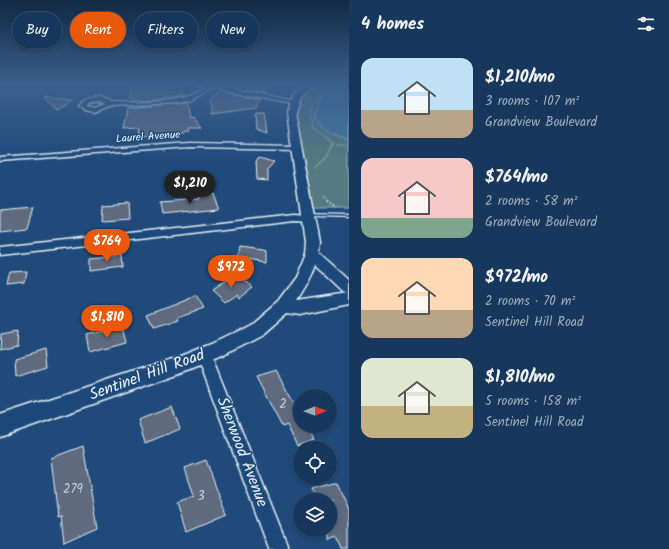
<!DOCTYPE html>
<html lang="en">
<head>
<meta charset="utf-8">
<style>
	body { margin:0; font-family:Kalam,sans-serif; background:#244365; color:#f1f3f6; height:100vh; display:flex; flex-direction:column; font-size:15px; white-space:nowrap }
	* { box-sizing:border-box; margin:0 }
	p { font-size:13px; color:#9eacbb }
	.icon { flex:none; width:22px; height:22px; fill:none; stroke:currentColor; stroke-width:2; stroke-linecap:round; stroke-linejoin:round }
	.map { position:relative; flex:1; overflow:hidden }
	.details { display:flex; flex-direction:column; background:#17385c; width:320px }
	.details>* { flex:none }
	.hud { position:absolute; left:12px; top:12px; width:277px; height:36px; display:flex; gap:8px }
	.needle { width:26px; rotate:89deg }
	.buttons { position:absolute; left:293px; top:389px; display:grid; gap:8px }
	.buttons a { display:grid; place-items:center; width:44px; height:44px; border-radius:50%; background:#17385c; box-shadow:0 2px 6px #0003,0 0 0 1px #365272; font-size:20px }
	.price { position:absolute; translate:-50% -34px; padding:0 9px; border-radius:14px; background:#ea580c; color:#fff; font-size:13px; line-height:26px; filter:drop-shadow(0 1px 2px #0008) }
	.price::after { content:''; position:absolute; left:50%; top:24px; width:12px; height:9px; margin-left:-6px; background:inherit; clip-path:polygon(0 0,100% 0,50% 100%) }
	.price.selected { background:#222; color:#fff }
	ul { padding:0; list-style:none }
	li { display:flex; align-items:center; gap:12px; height:100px; padding:0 12px }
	li span { display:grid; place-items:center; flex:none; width:112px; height:80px; border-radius:12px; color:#555 }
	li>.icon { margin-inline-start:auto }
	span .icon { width:48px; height:48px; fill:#fffc; stroke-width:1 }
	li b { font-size:17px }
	h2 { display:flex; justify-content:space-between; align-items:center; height:48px; padding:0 12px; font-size:17px }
	.tag { padding:0 14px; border-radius:18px; background:#17385c; box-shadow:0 2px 6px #0003,0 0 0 1px #365272; font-size:14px; line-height:36px }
	.tag.selected { background:#ea580c; color:#fff }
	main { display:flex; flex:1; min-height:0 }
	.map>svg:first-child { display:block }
</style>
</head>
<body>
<main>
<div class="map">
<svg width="349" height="549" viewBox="0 0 349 549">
	<rect width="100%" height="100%" fill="#1f4a7a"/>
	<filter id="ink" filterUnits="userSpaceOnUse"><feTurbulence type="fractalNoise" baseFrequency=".025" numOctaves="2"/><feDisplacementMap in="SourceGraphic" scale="8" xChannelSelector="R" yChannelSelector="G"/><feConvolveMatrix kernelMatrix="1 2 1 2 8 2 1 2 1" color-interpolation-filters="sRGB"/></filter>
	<g filter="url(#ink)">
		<path fill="#547a81" stroke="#9eb6bc" d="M 314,85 L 349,85 L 349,208 L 313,208 C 309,187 288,119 296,102 C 299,94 308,89 314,85 Z"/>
		<polygon fill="#437a9f" stroke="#85aac3" points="333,85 349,85 349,140 326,130 313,117 321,98 328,92 331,86"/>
		<g fill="#5f6b7f" stroke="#e8f1f8">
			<polygon points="132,85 181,85 184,96 147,101 130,98"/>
			<polygon points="231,85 268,85 263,94 228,87"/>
			<polygon points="221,92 260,100 256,108 212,114 212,105 208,102"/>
			<polygon points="44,97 72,100 57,110"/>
			<polygon points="186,103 189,118 193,117 202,128 187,128 189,131 184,131 183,133 140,137 139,127 124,128 128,108"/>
			<polygon points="255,114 264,114 267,133 256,129"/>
			<polygon points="260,157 274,161 267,169 267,180 257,179 256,161"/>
			<polygon points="213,193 219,208 162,214 160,202 199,199 198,195"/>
			<polygon points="127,203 128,218 102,220 103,205"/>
			<polygon points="33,207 27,228 0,231 0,210"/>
			<polygon points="240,247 264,250 267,251 267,262 249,259 249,263 238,262"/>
			<polygon points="122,256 123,267 91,271 91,259"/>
			<polygon points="26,272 24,284 6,286 9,273"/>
			<polygon points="236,274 252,287 239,297 237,294 224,303 211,291"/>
			<polygon points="195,296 203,309 177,318 178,321 154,329 148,315"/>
			<polygon points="123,326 127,342 90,352 87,335"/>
			<polygon points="18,331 17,345 0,349 1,334"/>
			<polygon points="46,350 48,366 15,376 14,359"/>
			<polygon points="276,371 300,414 300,426 307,426 314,440 297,446 287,425 282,427 256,377"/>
			<polygon points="172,407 180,429 145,443 138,420"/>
			<polygon points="83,446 97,527 64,542 61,516 58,517 51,458"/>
			<polygon points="206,460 226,515 186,532 177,502 194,496 185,468"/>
			<polygon points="336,482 349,509 349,549 343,549 338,537 330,540 330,500 316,500 311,489"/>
		</g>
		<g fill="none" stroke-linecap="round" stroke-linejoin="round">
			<g stroke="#e8f1f8" stroke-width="2.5">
				<polygon id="service" points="306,214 349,215 349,217 308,216 306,215"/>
			</g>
			<g stroke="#e8f1f8" stroke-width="3">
				<g id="minor">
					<path d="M 196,85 L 211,85 L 295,102 L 292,104 L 211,89 L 191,100 L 176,103 L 109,106 L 95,112 L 86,110 L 79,106 L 85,100 L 99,98 L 108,100 L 110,102 C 142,102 178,106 206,88 ZM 99,102 L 105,104 L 95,108 L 86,106 L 89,103 Z"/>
					<polygon points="190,143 297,145 301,147 297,149 190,147 0,161 0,157"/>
					<polygon points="295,215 309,216 314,219 309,222 295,221 0,255 0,247"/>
					<polygon points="204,349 209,351 211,355 289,549 269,549 197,355 199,351"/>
				</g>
			</g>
			<g stroke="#e8f1f8" stroke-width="3">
				<polygon id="tertiary" points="312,249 317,251 349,280 349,294 344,292 307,257 305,254 307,251"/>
			</g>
			<g stroke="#e8f1f8" stroke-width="3">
				<path id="secondary" d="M 306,85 L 314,85 L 300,97 L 295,112 L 320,242 C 318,264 308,283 296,301 L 349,293 L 349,305 L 300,315 L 287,313 L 262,335 L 224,355 L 181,373 L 0,437 L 0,415 L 180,356 L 212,343 L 250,325 L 278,301 L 295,278 L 305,254 L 306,242 L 287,112 C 289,100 296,91 306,85 Z"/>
			</g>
			<g stroke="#e8f1f8" stroke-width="1.5" stroke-dasharray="0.5 1.5" stroke-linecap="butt">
				<polyline points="329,85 308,109 313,128 331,141 332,144 349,146"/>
				<polyline points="315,167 326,157 332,144"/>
				<polyline points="323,196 327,203"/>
			</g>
			<polyline stroke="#e8f1f8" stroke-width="2.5" stroke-dasharray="1 2.5" stroke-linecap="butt" points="326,202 335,208"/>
			<use href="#service" fill="#1f4a7a" fill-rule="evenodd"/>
			<use href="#minor" fill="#1f4a7a" fill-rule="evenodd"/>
			<use href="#tertiary" fill="#1f4a7a" fill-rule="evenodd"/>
			<use href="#secondary" fill="#1f4a7a" fill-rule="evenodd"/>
		</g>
	</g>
	<linearGradient id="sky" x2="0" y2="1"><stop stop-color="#112943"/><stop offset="0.53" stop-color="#3c608d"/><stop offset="1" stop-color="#3c608d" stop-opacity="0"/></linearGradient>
	<rect width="349" height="161" fill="url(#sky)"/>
	<g text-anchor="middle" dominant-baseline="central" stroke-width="3" stroke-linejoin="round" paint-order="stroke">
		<g font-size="11" fill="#e8f1f8" stroke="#1f4a7a">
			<text transform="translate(148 137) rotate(-4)">Laurel Avenue</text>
		</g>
		<g font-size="13" fill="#c6d0da">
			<text x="283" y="404">2</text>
			<text x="73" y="489">279</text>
			<text x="201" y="496">3</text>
		</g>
		<g font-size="16" fill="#e8f1f8" stroke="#1f4a7a">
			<text transform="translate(147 375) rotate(-20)">Sentinel Hill Road</text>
			<text transform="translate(242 452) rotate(69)">Sherwood Avenue</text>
		</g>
	</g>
</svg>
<div class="buttons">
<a><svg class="needle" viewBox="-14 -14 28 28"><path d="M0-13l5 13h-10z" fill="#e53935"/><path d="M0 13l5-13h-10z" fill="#9eacbb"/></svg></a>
<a><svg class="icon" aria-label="locate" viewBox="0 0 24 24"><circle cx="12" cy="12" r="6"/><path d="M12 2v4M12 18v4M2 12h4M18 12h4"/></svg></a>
<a><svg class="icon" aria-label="layers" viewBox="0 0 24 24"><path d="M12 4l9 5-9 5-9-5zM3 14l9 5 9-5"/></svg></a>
</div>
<b class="price selected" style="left:190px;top:205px">$1,210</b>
<b class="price" style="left:107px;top:263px">$764</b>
<b class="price" style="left:231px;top:289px">$972</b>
<b class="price" style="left:107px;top:339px">$1,810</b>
<div class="hud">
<a class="tag">Buy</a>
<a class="tag selected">Rent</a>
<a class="tag">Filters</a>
<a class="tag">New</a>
</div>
</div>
<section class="details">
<h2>4 homes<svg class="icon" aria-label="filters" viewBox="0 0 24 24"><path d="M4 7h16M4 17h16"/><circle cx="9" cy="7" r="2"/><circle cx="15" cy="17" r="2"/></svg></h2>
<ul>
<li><span style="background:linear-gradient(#bfe0f5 65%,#b9a48a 0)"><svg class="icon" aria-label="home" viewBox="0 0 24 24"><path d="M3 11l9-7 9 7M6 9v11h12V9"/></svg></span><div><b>$1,210/mo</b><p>3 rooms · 107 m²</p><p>Grandview Boulevard</p></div></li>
<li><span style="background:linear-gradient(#f6c9c9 75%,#7fa58c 0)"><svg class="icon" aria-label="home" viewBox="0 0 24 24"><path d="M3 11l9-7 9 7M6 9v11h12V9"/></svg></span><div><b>$764/mo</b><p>2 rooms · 58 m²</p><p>Grandview Boulevard</p></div></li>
<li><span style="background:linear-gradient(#ffd9b3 65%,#b9a48a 0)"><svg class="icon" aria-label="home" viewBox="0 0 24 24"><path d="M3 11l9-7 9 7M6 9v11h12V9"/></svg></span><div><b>$972/mo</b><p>2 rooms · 70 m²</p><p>Sentinel Hill Road</p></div></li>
<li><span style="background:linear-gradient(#dfe7d0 60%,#c2b280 0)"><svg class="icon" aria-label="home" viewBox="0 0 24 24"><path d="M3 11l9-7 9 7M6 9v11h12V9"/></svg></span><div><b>$1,810/mo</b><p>5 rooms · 158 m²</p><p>Sentinel Hill Road</p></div></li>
</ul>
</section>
</main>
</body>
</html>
